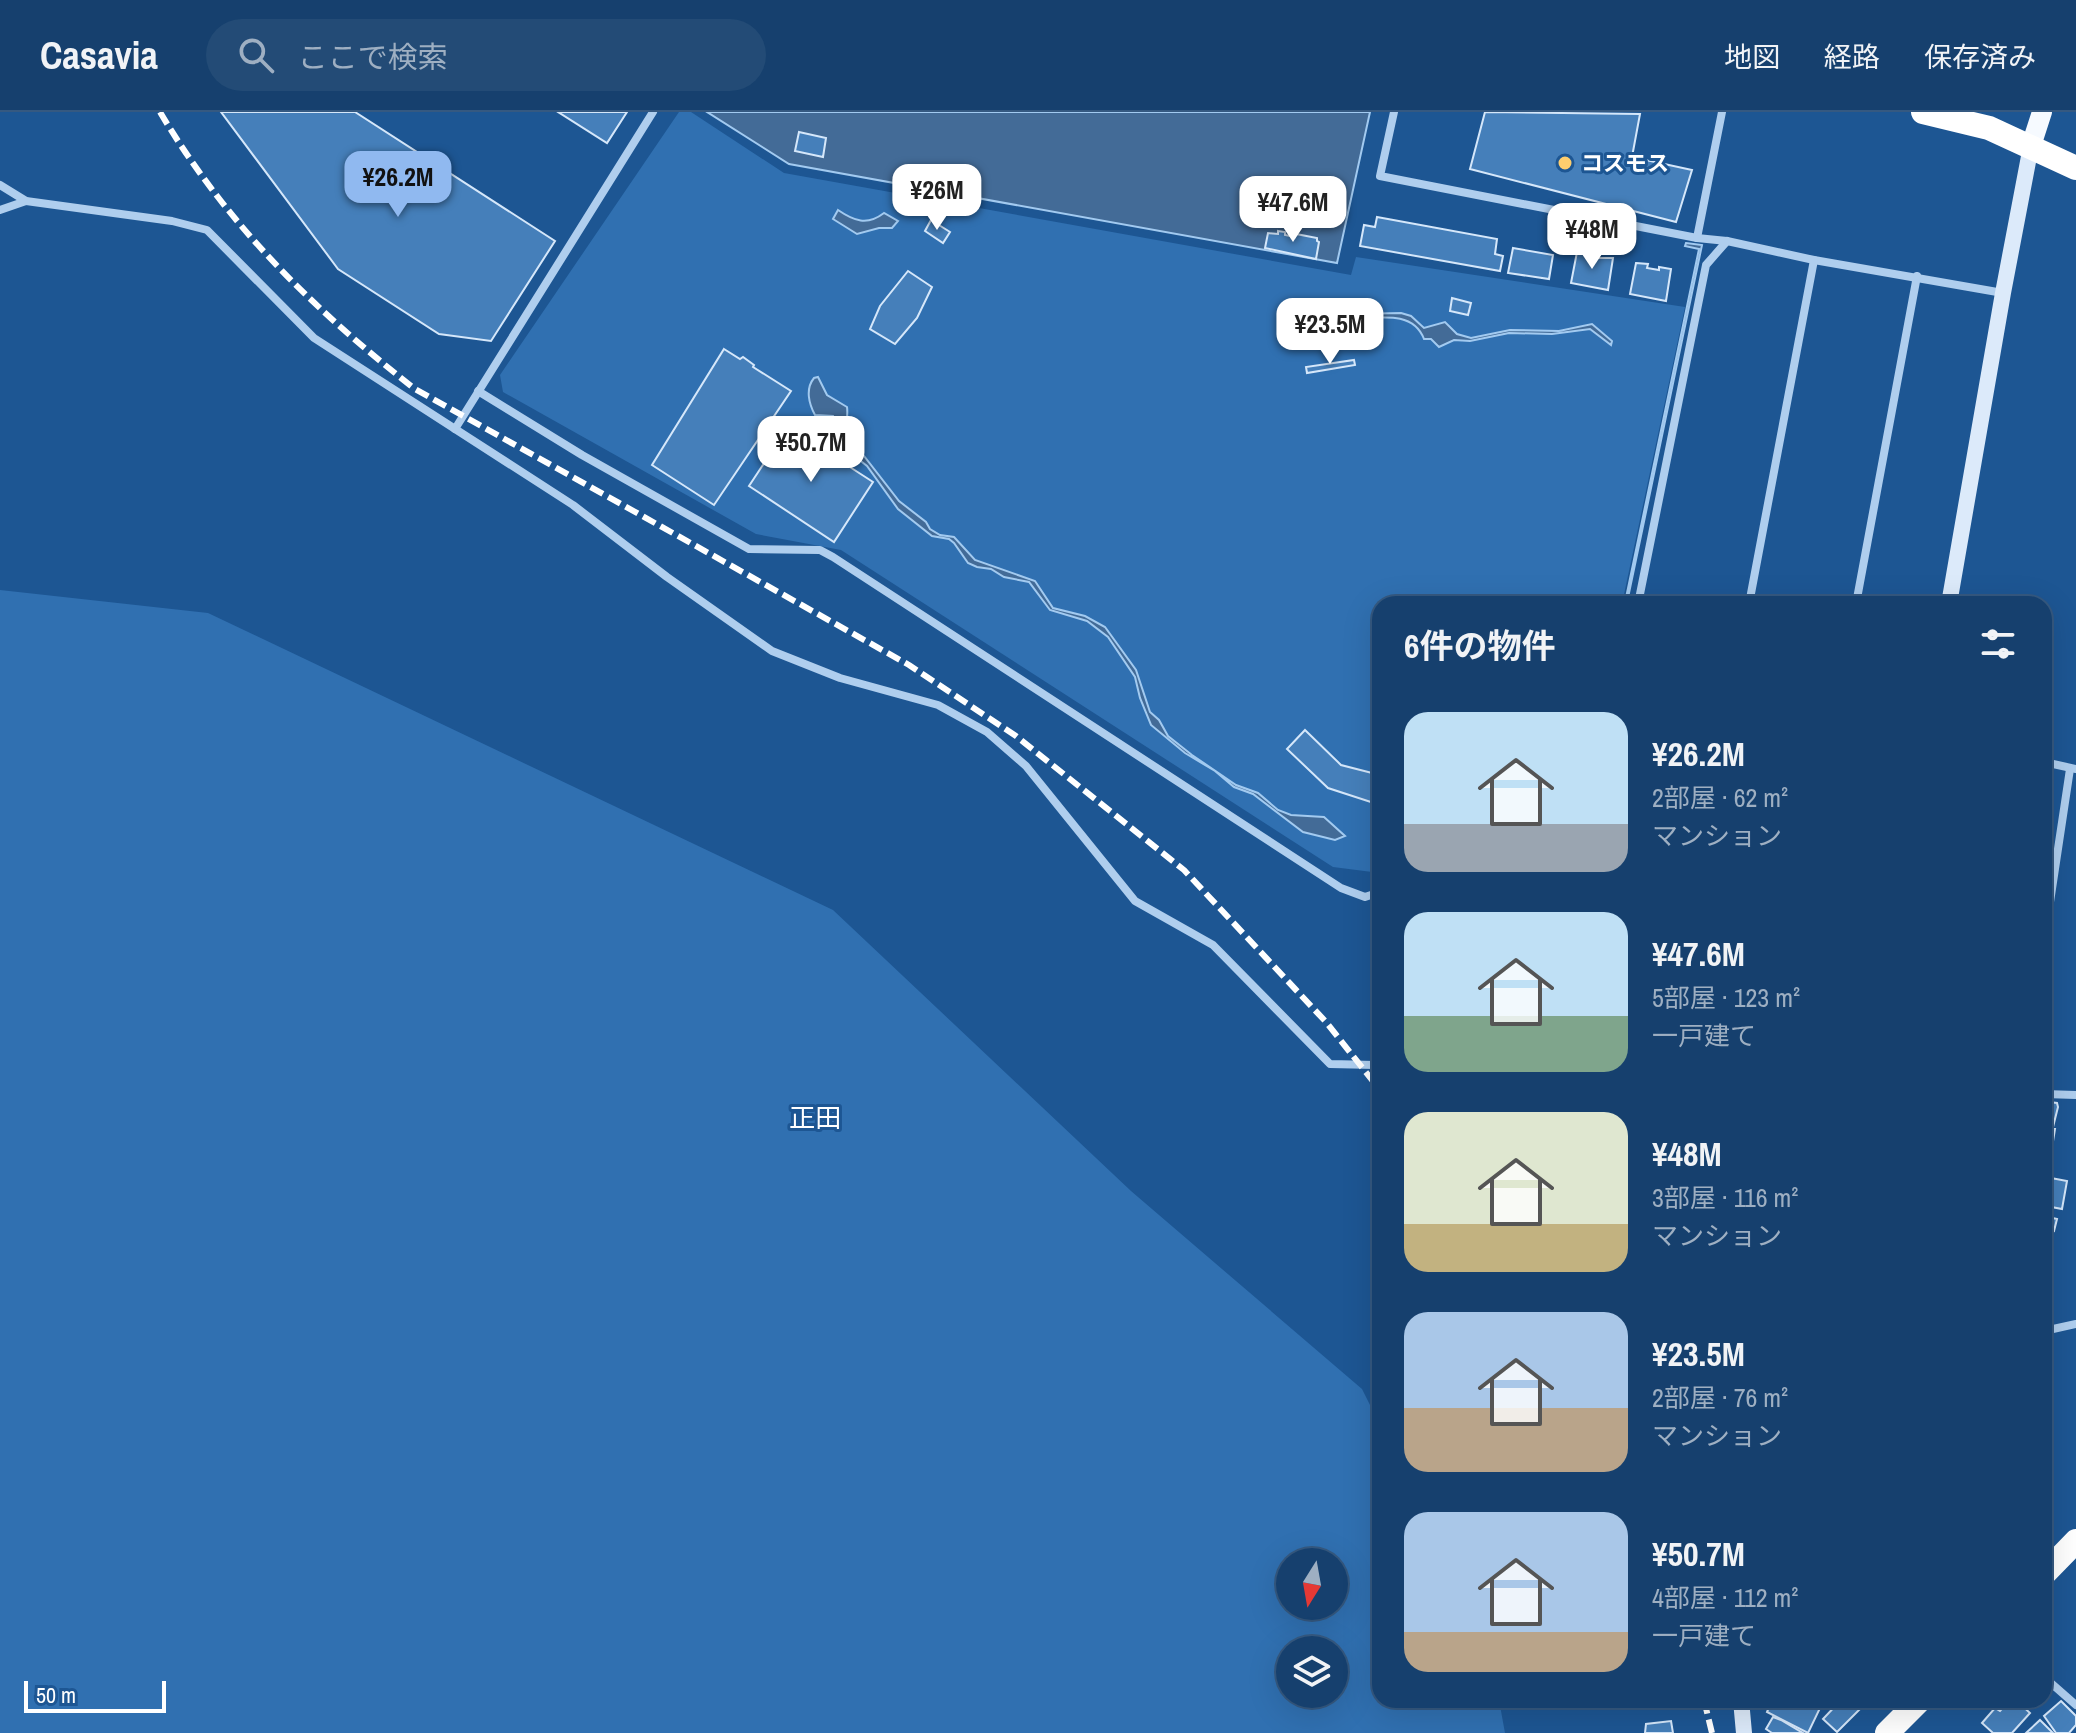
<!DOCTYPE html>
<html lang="ja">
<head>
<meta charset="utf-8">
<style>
	body { margin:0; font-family:"Archivo Narrow","Noto Sans JP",sans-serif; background:#234b76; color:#f1f3f6; height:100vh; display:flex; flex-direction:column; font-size:30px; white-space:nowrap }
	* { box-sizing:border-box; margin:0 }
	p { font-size:26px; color:#9eafc2 }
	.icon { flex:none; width:44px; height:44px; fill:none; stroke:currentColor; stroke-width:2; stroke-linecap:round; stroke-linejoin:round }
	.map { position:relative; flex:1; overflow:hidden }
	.drawer { position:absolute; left:1372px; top:484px; width:680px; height:1112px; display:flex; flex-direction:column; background:#16406e; border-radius:24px; box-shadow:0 8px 32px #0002,0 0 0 2px #355981 }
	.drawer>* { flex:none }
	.needle { width:52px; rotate:191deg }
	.controls { position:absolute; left:1276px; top:1436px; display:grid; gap:16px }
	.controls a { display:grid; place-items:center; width:72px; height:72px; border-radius:50%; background:#16406e; box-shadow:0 8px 32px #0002,0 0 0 2px #355981; font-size:40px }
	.scale { position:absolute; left:24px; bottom:20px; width:142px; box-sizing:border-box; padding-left:8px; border:4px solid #fff; border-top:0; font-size:22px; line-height:28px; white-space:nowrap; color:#fff; -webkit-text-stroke:6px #1d5693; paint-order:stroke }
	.price { position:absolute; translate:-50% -68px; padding:0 18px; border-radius:16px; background:#fff; color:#222; font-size:26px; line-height:52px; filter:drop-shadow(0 2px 4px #0008) }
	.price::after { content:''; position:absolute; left:50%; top:48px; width:24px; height:18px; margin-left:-12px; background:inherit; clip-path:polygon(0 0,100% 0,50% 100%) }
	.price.active { background:#90b9f0; color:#111 }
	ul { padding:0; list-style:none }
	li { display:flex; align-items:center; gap:24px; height:200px; padding:0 32px }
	li span { display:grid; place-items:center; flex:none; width:224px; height:160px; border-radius:24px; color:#555 }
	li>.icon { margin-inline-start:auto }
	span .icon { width:96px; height:96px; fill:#fffc; stroke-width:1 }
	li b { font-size:34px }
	h2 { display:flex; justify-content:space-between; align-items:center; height:96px; padding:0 32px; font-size:34px }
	header { display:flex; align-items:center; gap:48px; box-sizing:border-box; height:112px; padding:0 40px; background:#16406e; border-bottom:2px solid #355981 }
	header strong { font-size:38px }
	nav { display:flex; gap:44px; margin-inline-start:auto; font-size:28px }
	.search { width:560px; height:72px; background:#234b76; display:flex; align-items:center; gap:20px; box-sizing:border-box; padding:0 28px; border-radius:44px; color:#9eafc2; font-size:30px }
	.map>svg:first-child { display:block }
</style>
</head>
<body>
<header>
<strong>Casavia</strong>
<div class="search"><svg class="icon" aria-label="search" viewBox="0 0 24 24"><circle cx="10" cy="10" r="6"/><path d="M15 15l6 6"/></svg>ここで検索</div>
<nav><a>地図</a><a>経路</a><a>保存済み</a></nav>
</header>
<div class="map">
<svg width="2076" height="1621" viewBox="0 0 2076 1621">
	<rect width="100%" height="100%" fill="#1d5693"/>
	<g fill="#3070b1" fill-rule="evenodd">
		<polygon points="679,0 691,0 784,61 1351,163 1356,145 1685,195 1622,492 1380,492 1380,761 1333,755 841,438 756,422 503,280 500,263"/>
		<path d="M 0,478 L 208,501 L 833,798 L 1131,1079 L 1362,1277 L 1380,1313 L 1380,1588 L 1499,1588 L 1505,1621 L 0,1621 ZM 1290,1450 L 1334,1450 L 1334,1494 L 1290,1494 ZM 1290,1538 L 1334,1538 L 1334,1582 L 1290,1582 Z"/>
	</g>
	<g fill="#436b97" stroke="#a2caf0" stroke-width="2">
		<polygon points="707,0 1370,0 1337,151 789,52"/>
		<path d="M 838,98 C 854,109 867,114 884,101 L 898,109 L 892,116 L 879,116 L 857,122 L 833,107 Z"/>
		<polygon points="1686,131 1702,133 1629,481 1627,481 1699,137 1685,134"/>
		<path d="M 1401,201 L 1411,204 L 1424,216 L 1445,210 L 1457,222 L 1471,226 L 1510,218 L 1559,219 L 1592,212 L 1612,229 L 1611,233 L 1590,217 L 1552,222 L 1509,221 L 1470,229 L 1454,228 L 1439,235 L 1431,227 L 1424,227 C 1413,198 1379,206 1354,207 L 1354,202 Z"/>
		<path d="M 818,265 L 827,283 L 847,295 C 849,308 842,322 849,334 L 864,344 L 899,389 L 926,410 L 930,417 L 940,423 L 954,425 L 975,448 L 1035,469 L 1053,496 L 1085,504 L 1105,515 L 1136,558 L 1150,600 L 1159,608 L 1168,624 L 1192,643 L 1236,673 L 1258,681 L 1278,698 L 1291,703 L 1324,705 L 1345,724 L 1335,728 L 1303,720 L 1253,682 L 1234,675 L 1215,659 L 1185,641 L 1151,613 L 1140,586 L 1135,565 L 1108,525 L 1087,509 L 1050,498 L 1029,470 L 1004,465 L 991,457 L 977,455 L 968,451 L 954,431 L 949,427 L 932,424 L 898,397 L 867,354 L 842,334 L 833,304 L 815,303 C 809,292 805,277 814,266 Z"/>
	</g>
	<g fill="#457fba" stroke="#d5e7fa" stroke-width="2">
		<polygon points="221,0 355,0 555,129 491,229 439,222 338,157"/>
		<polygon points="558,0 627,0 607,31"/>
		<polygon points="1485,0 1640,2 1632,45 1692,58 1676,110 1470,57"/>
		<polygon points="799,20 826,26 823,45 795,39"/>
		<polygon points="1377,105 1497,127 1495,142 1503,144 1500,159 1360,134 1364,113 1375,115"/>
		<polygon points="931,108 950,120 943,131 925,119"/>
		<polygon points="1278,119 1285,120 1285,123 1295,125 1296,122 1317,126 1317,129 1319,130 1316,147 1265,136 1268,121 1278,122"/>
		<polygon points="1513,136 1553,143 1549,167 1508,161"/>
		<polygon points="1577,140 1590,142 1589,146 1613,146 1608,178 1571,171"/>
		<polygon points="1636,151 1648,152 1647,156 1659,158 1659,155 1671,157 1666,189 1630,182"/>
		<polygon points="908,159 932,175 917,206 895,232 870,217 880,194"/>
		<polygon points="1452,186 1471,191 1468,203 1450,199"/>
		<polygon points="724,237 740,247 743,245 754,253 753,255 791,279 714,393 652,353"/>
		<polygon points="1354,248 1355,253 1307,261 1306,255"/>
		<polygon points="788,315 873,370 834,430 749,374"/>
		<polygon points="1305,618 1341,653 1380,663 1380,699 1375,700 1374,691 1328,676 1287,637"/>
		<polygon points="2049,990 2057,991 2058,995 2053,1015 2045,1016 2055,1017 2050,1048 2044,1047 2044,992 2049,993"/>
		<polygon points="2051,1066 2067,1069 2062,1097 2046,1094 2044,1104 2057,1107 2054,1119 2044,1117 2044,1067 2051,1068"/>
		<polygon points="1772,1588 1810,1588 1821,1594 1808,1621 1767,1600"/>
		<polygon points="1841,1588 1849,1588 1859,1598 1837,1620 1823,1607"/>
		<polygon points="2010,1588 2016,1588 2030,1601 2012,1621 1993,1621 1982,1611 1995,1596 2000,1599"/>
		<polygon points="2061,1589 2076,1604 2076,1613 2069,1621 2056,1621 2044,1604"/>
		<polygon points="1773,1605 1781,1608 1803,1621 1772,1621 1766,1617"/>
		<polygon points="2040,1608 2053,1621 2026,1621"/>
		<polygon points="1671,1609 1673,1621 1645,1621 1646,1612"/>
	</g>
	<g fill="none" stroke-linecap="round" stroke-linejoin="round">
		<g stroke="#afceee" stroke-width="8">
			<polyline points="1394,0 1380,64 1697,126 1727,129 1814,148 2003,181"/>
			<polyline points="0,73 26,89 172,109 207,118 314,226 573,393 667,465 772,539 840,566 938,593 987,620 1026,654 1135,789 1213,833 1330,952 1375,953 1380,956"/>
			<polyline points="0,98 26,89"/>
			<polyline points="1697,126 1722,0"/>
			<polyline points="478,279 582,343 749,437 820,438 833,445 1341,776 1365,785 1380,780"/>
			<polyline points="455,317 653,0"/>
			<polyline points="1638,492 1706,153 1727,129"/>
			<polyline points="1749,492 1814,148"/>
			<polyline points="1856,492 1917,164"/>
			<polyline points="2044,650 2076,657"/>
			<polyline points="2044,830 2070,657"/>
			<polyline points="2044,982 2076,983"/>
			<polyline points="2044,1219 2076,1212"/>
			<polyline points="2044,1565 2076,1593"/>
		</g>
		<g stroke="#dceafa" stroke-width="16">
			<polyline points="1949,492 2003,181 2031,34"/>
			<polyline points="1741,1588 1744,1621"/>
		</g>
		<polyline stroke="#f6faff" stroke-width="20" points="2031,34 2042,0"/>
		<g stroke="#fff" stroke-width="24">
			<polyline points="1923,0 1989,16 2076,56"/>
			<polyline points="2044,1462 2076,1429"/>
			<polyline points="1887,1621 1920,1588"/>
		</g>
		<g stroke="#fff" stroke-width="6" stroke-dasharray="14 6" stroke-linecap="butt">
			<path d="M 160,0 C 227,113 313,197 415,277 L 909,553 L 1016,624 L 1184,758 L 1326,910 L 1380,978"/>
			<polyline points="1704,1588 1712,1621"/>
		</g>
	</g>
	<circle fill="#fece6e" stroke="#1d5693" stroke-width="3" cx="1565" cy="51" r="8"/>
	<g text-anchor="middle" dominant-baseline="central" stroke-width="6" stroke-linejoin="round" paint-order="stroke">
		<g font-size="22" font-weight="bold" fill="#fff" stroke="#1d5693" text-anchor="start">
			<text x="1581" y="51">コスモス</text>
		</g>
		<g font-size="26" fill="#fff" stroke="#1d5693">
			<text x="815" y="1005">正田</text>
		</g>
	</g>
</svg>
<div class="controls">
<a><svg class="needle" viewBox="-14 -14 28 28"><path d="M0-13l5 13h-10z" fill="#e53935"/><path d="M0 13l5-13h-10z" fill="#9eafc2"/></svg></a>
<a><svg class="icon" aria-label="layers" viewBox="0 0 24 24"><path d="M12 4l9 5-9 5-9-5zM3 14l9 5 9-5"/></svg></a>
</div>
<div class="scale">50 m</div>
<b class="price active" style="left:398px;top:107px">¥26.2M</b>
<b class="price" style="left:937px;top:120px">¥26M</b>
<b class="price" style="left:1293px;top:132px">¥47.6M</b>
<b class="price" style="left:1592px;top:159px">¥48M</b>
<b class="price" style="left:1330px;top:254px">¥23.5M</b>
<b class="price" style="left:811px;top:372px">¥50.7M</b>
<section class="drawer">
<h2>6件の物件<svg class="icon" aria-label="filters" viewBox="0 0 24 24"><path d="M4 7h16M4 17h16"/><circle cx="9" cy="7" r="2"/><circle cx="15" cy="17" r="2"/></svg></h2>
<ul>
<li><span style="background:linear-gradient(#bfe0f5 70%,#9aa5b1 0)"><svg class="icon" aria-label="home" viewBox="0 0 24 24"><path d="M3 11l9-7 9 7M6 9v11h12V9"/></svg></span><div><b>¥26.2M</b><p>2部屋 · 62 m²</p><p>マンション</p></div></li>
<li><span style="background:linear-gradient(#bfe0f5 65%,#7fa58c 0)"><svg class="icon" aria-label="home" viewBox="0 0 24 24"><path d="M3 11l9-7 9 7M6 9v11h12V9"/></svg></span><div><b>¥47.6M</b><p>5部屋 · 123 m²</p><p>一戸建て</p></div></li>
<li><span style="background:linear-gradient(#dfe7d0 70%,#c2b280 0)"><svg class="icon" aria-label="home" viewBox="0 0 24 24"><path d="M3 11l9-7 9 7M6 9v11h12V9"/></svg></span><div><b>¥48M</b><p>3部屋 · 116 m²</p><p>マンション</p></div></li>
<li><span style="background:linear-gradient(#a9c7e8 60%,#b9a48a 0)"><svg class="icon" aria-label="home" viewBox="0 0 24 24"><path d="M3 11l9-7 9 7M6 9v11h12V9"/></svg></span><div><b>¥23.5M</b><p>2部屋 · 76 m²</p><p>マンション</p></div></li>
<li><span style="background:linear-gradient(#a9c7e8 75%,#b9a48a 0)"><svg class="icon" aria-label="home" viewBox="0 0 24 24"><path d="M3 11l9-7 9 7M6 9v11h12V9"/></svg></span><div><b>¥50.7M</b><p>4部屋 · 112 m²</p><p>一戸建て</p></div></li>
</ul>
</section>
</div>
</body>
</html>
